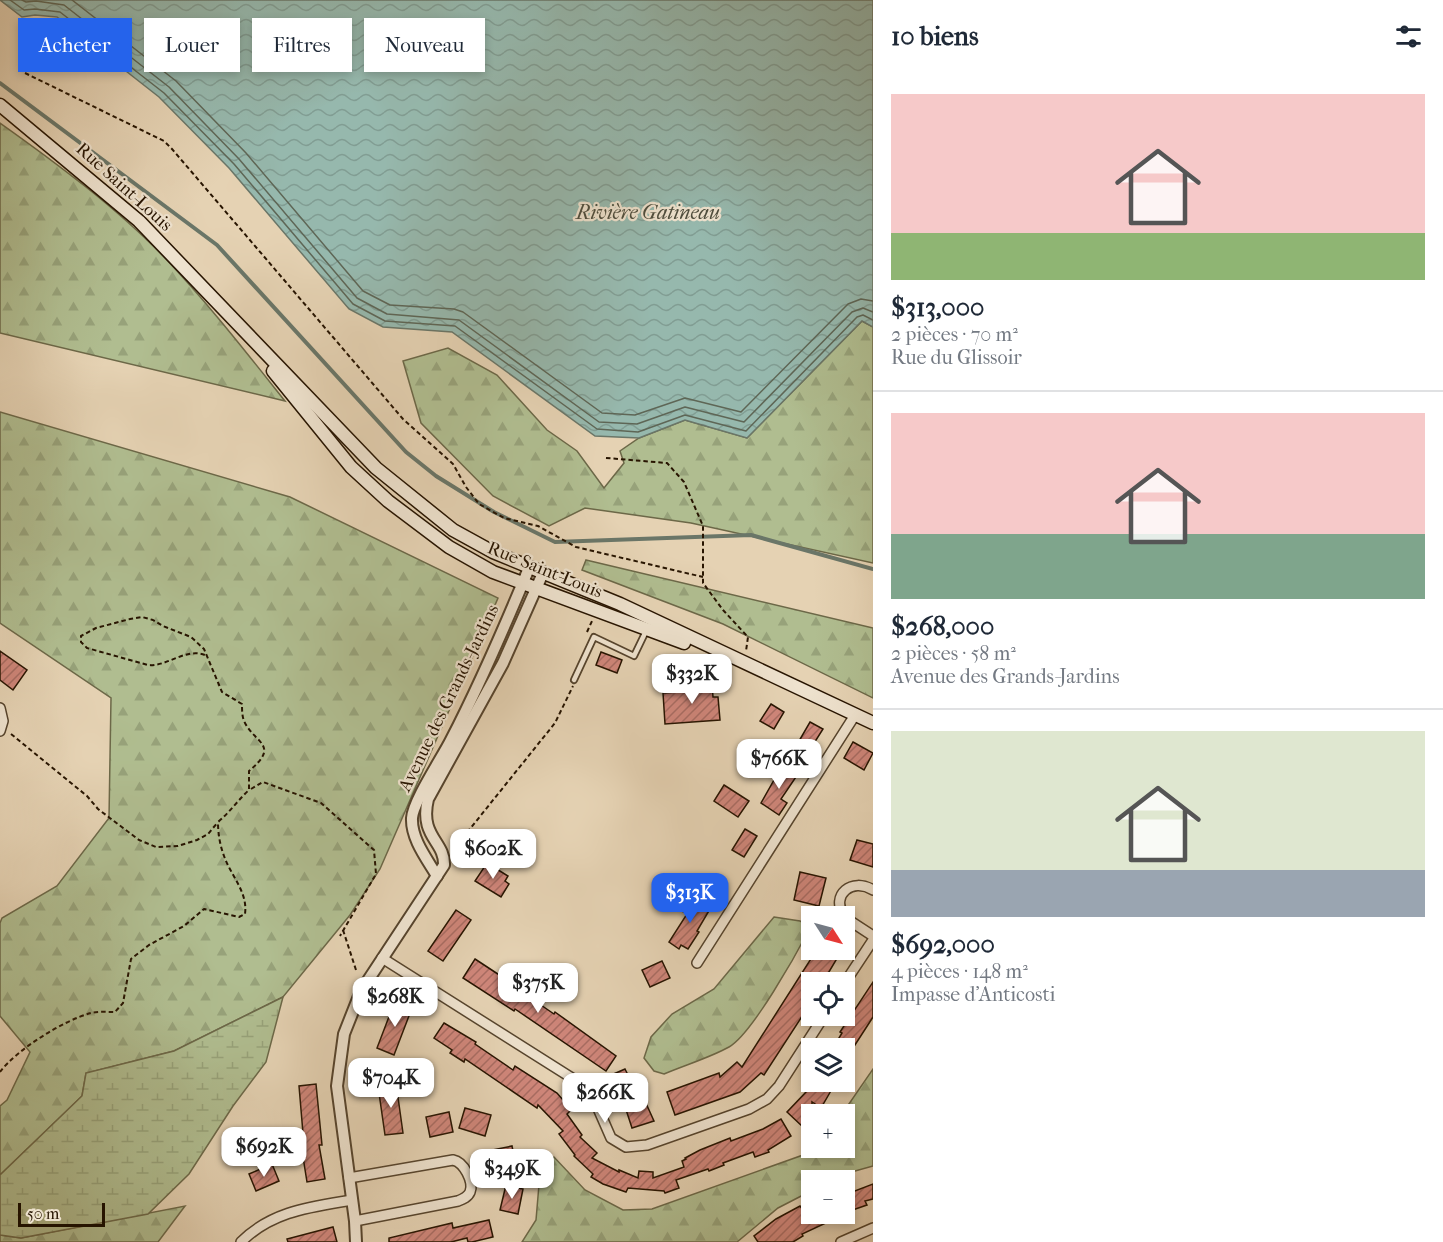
<!DOCTYPE html>
<html lang="fr">
<head>
<meta charset="utf-8">
<style>
	body { margin:0; font-family:"IM FELL French Canon",serif; background:#f6f6f7; color:#1f2937; height:100vh; display:flex; flex-direction:column; font-size:22px; white-space:nowrap }
	* { box-sizing:border-box; margin:0 }
	p { font-size:20px; color:#747a83 }
	.icon { flex:none; width:33px; height:33px; fill:none; stroke:currentColor; stroke-width:2; stroke-linecap:round; stroke-linejoin:round }
	.map { position:relative; flex:1; overflow:hidden }
	.sheet { display:flex; flex-direction:column; background:#fff; width:570px }
	.sheet>* { flex:none }
	.guide { position:absolute; left:18px; top:18px; width:570px; height:54px; display:flex; gap:12px }
	.needle { width:39px; rotate:126deg }
	.buttons { position:absolute; left:801px; top:906px; display:grid; gap:12px }
	.buttons a { display:grid; place-items:center; width:54px; height:54px; border-radius:0px; background:#fff; box-shadow:0 3px 9px #0003; font-size:30px }
	.scale { position:absolute; left:18px; bottom:15px; width:87px; box-sizing:border-box; padding-left:6px; border:3px solid #271400; border-top:0; font-size:16px; line-height:21px; white-space:nowrap; color:#271400; -webkit-text-stroke:4px #eee2ce; paint-order:stroke }
	.price { position:absolute; translate:-50% -51px; padding:0 14px; border-radius:12px; background:#fff; color:#222; font-size:20px; line-height:39px; filter:drop-shadow(0 2px 3px #0008) }
	.price::after { content:''; position:absolute; left:50%; top:36px; width:18px; height:14px; margin-left:-9px; background:inherit; clip-path:polygon(0 0,100% 0,50% 100%) }
	.price.current { background:#2563eb; color:#fff }
	ul { padding:0; list-style:none }
	li { display:grid; align-content:center; gap:12px; height:318px; padding:0 18px }
	li+li { border-top:2px solid #e0e1e3 }
	li span { display:grid; place-items:center; height:186px; border-radius:0px; color:#555 }
	li>.icon { margin-inline-start:auto }
	span .icon { width:108px; height:108px; fill:#fffc; stroke-width:1 }
	li b { font-size:26px }
	h2 { display:flex; justify-content:space-between; align-items:center; height:72px; padding:0 18px; font-size:26px }
	.pill { padding:0 21px; border-radius:0px; background:#fff; box-shadow:0 3px 9px #0003; font-size:21px; line-height:54px }
	.pill.current { background:#2563eb; color:#fff }
	main { display:flex; flex:1; min-height:0 }
	.map>svg:first-child { display:block }
</style>
</head>
<body>
<main>
<div class="map">
<svg width="873" height="1242" viewBox="0 0 873 1242">
	<defs>
		<pattern id="forest-firs" width="22" height="20" patternUnits="userSpaceOnUse" patternTransform="scale(1.5)"><rect width="22" height="20" fill="#b0bd90"/><path d="M5 1l3.5 6h-7zM16 11l3.5 6h-7z" fill="#97a27a"/></pattern>
		<pattern id="wetland-marsh" width="20" height="14" patternUnits="userSpaceOnUse" patternTransform="scale(1.5)"><rect width="20" height="14" fill="#b0bd90"/><path d="M1 5h8M5 5V1M11 12h8M15 12V8" fill="none" stroke="#97a27a"/></pattern>
		<pattern id="water-waves" width="16" height="10" patternUnits="userSpaceOnUse" patternTransform="scale(1.5)"><rect width="16" height="10" fill="#96b8ad"/><path d="M0 5q4-4 8 0t8 0" fill="none" stroke="#819d93"/></pattern>
		<pattern id="building-hatch" width="6" height="6" patternUnits="userSpaceOnUse" patternTransform="scale(1.5)"><rect width="6" height="6" fill="#cf867a"/><path d="M-1 1l2-2M0 6l6-6M5 7l2-2" fill="none" stroke="#a86c62"/></pattern>
	</defs>
	<rect width="100%" height="100%" fill="#e5d2b3"/>
	<filter id="stains"><feTurbulence type="fractalNoise" baseFrequency=".00333" numOctaves="4"/><feColorMatrix values="0 0 0 0 .2 0 0 0 0 .09 0 0 0 0 .02 0 0 0 .5 -.17"/></filter>
	<radialGradient id="worn" r=".72"><stop offset=".6" stop-color="#630" stop-opacity="0"/><stop offset="1" stop-color="#630" stop-opacity=".3"/></radialGradient>
	<g fill="url(#forest-firs)" stroke="#6c6848" stroke-width="1.5">
		<path d="M 0,123 C 55,162 117,208 164,257 C 207,302 246,352 285,401 L 0,333 Z"/>
		<polygon points="862,321 873,327 873,563 691,523 585,508 549,526 493,496 421,423 403,361 448,348 497,375 547,430 577,451 604,488 624,463 620,451 639,438 685,420 747,438"/>
		<polygon points="0,412 290,497 498,598 380,869 350,915 283,997 174,1051 86,1073 82,1096 0,1175 0,1106 7,1100 30,1052 0,1016 0,923 2,918 57,886 109,818 111,698 0,623"/>
		<polygon points="586,560 873,628 873,698 723,624 582,570"/>
		<path d="M 774,917 L 800,921 L 810,928 C 797,953 752,1034 729,1047 C 709,1058 685,1065 664,1074 L 654,1071 L 644,1058 L 651,1037 L 672,1014 L 714,989 Z"/>
		<polygon points="873,1069 873,1166 848,1173 833,1180 812,1180 811,1191 778,1208 737,1242 522,1242 536,1220 541,1161 554,1157 585,1190 623,1210 652,1209 803,1155 813,1148 844,1148 844,1114 842,1114"/>
		<polygon points="185,1206 158,1242 0,1242 0,1235 21,1238"/>
	</g>
	<polygon fill="url(#wetland-marsh)" stroke="#6c6848" stroke-width="1.5" points="283,997 266,1062 233,1106 189,1174 148,1214 21,1238 0,1235 0,1175 82,1096 86,1073 174,1051"/>
	<polygon fill="url(#water-waves)" stroke="#6a7668" stroke-width="1.5" points="0,0 873,0 873,327 862,321 747,438 685,420 639,438 595,436 452,332 383,327 349,309 229,168 159,97 57,17 35,15 22,17"/>
	<g fill="none" stroke-linecap="round" stroke-linejoin="round">
		<g stroke="#5e6656" stroke-width="1.5">
			<polyline points="10,0 24,10 35,9 60,12 164,93 234,164 353,304 385,321 455,326 597,429 638,432 685,415 746,431 857,317 863,315 873,320"/>
			<polyline points="22,0 26,2 36,1 64,5 169,87 239,159 357,298 387,314 459,320 599,422 637,424 685,407 744,422 852,312 863,308 873,312"/>
			<polyline points="72,0 176,81 246,153 363,291 390,305 454,309 463,312 602,413 635,415 685,398 741,412 848,304 861,299 873,301"/>
		</g>
		<polyline stroke="#6a7668" stroke-width="4" points="0,83 217,245 406,452 436,476 494,512 555,542 751,535 873,569"/>
	</g>
	<g fill="url(#building-hatch)" stroke="#271400" stroke-width="1.5">
		<polygon points="0,651 27,670 13,690 0,680"/>
		<polygon points="601,652 622,660 617,673 596,665"/>
		<polygon points="712,683 713,697 718,697 720,720 665,724 663,693 694,691 693,684"/>
		<polygon points="771,704 784,712 774,729 760,721"/>
		<polygon points="810,722 823,729 811,748 799,741"/>
		<polygon points="853,742 873,753 864,770 844,758"/>
		<polygon points="783,764 798,774 781,799 787,803 779,815 761,803"/>
		<polygon points="724,785 749,801 738,817 714,801"/>
		<polygon points="745,829 757,836 744,857 732,850"/>
		<polygon points="857,840 873,844 873,867 850,860"/>
		<polygon points="487,863 508,876 505,881 509,884 501,897 475,881"/>
		<polygon points="800,872 826,878 819,906 794,900"/>
		<polygon points="690,898 710,909 697,931 699,932 688,949 681,945 679,949 669,942 687,914 682,911"/>
		<polygon points="456,910 471,920 443,961 428,951"/>
		<polygon points="827,950 842,950 823,982 812,982 812,1001 764,1075 761,1073 740,1092 675,1115 667,1092 719,1073 720,1077 737,1062 742,1067 814,954 821,958"/>
		<polygon points="475,959 510,982 508,986 530,1001 532,999 554,1014 555,1012 616,1056 606,1071 515,1009 514,1011 463,978"/>
		<polygon points="662,961 670,978 650,987 642,970"/>
		<polygon points="873,982 873,1017 844,1062 844,1048 833,1048 842,1033 840,1032"/>
		<polygon points="395,1001 412,1008 394,1055 377,1048"/>
		<polygon points="444,1023 476,1042 475,1044 513,1070 515,1066 557,1093 563,1100 565,1098 574,1107 567,1114 582,1135 580,1137 597,1153 592,1158 619,1172 619,1170 638,1178 639,1171 653,1172 653,1178 684,1167 682,1161 686,1159 685,1158 700,1150 730,1138 731,1141 763,1129 781,1119 791,1136 768,1150 769,1152 755,1157 753,1152 723,1163 724,1165 709,1171 708,1169 676,1180 679,1188 665,1193 664,1191 628,1188 626,1192 603,1184 591,1177 593,1174 574,1156 575,1155 559,1134 563,1131 538,1105 537,1108 465,1059 464,1062 450,1053 452,1050 434,1038"/>
		<polygon points="625,1069 635,1089 639,1088 654,1121 632,1128 619,1088 615,1090 609,1076"/>
		<polygon points="811,1082 836,1082 821,1108 812,1102 812,1118 803,1127 787,1112 806,1092 804,1091"/>
		<polygon points="396,1083 403,1133 385,1135 378,1086"/>
		<polygon points="316,1084 322,1145 319,1145 325,1179 307,1182 303,1157 305,1157 299,1086"/>
		<polygon points="465,1108 491,1115 485,1136 459,1128"/>
		<polygon points="449,1112 453,1132 430,1137 426,1117"/>
		<polygon points="512,1146 517,1171 497,1174 492,1150"/>
		<polygon points="272,1164 279,1181 256,1191 249,1174"/>
		<polygon points="873,1184 873,1199 865,1201 867,1205 844,1213 844,1200 848,1199 847,1194"/>
		<polygon points="506,1185 523,1189 518,1214 500,1210"/>
		<polygon points="800,1206 803,1210 812,1206 812,1214 845,1214 802,1234 803,1236 793,1242 758,1242 754,1236 776,1219"/>
		<polygon points="489,1220 493,1237 472,1242 468,1242 467,1238 451,1242 389,1242 389,1238 452,1223 453,1228"/>
		<polygon points="333,1227 337,1242 288,1242 287,1239"/>
	</g>
	<g fill="none" stroke-linecap="round" stroke-linejoin="round">
		<g stroke="#56442d" stroke-width="8">
			<polyline id="service" points="574,680 594,637 634,656 647,629"/>
		</g>
		<g stroke="#56442d" stroke-width="12">
			<g id="minor">
				<polyline points="0,708 3,721 0,731"/>
				<path d="M 844,916 C 830,895 852,877 873,890"/>
				<polyline points="844,917 873,936"/>
				<polyline points="382,958 583,1085 597,1106 611,1138 626,1147 647,1145 749,1109 767,1099 779,1086 824,1016"/>
				<polyline points="697,963 855,715"/>
				<polyline points="844,984 873,940"/>
				<path d="M 349,1178 L 453,1160 C 464,1162 474,1182 470,1192 C 468,1197 463,1199 458,1201 L 355,1221"/>
				<path d="M 241,1242 C 272,1211 311,1207 352,1200"/>
				<polyline points="841,1242 873,1228"/>
			</g>
		</g>
		<g stroke="#56442d" stroke-width="14">
			<g id="tertiary">
				<path d="M 437,876 C 427,859 411,839 412,818 C 413,801 442,758 451,740 C 480,684 505,626 529,568"/>
				<path d="M 356,1242 L 355,1221 L 337,1086 L 344,1034 L 361,991 L 444,865 C 445,841 419,837 428,799 L 503,663 L 543,573"/>
			</g>
		</g>
		<g stroke="#271400" stroke-width="15">
			<g id="secondary">
				<polyline points="0,105 139,221 376,468 453,530 493,552 620,604 873,723"/>
				<polyline points="273,371 351,467 388,501 449,547 493,572 684,643"/>
			</g>
		</g>
		<g stroke="#271400" stroke-width="2" stroke-dasharray="4.5 3" stroke-linecap="butt">
			<polyline points="25,73 164,141 172,149 403,419 453,464 466,487 479,504 504,518 538,526 576,547 703,577"/>
			<polyline points="606,458 667,463 684,482 703,526 703,583 723,610 748,637 746,651"/>
			<polyline points="587,632 592,621"/>
			<polyline points="11,734 87,796 98,809 139,840 156,847 178,846 197,840 208,834 218,822"/>
			<polyline points="251,789 263,782 321,803 374,850 376,874 340,936"/>
			<polyline points="453,850 555,723 573,686"/>
			<polyline points="343,930 356,970"/>
			<path d="M 0,1072 C 16,1050 64,1020 91,1013 C 98,1011 107,1012 115,1012 L 123,1003 L 131,959 L 149,945 L 184,926 L 204,909 L 239,917 L 245,914 C 248,892 231,876 224,856 C 220,845 218,834 218,822 C 230,812 238,800 249,790 L 249,771 C 280,745 256,744 245,723 C 242,718 242,710 242,704 L 222,692 L 204,649 L 191,637 L 163,626 L 153,620 L 142,617 L 130,619 L 96,628 L 81,636 L 81,642 L 87,648 L 148,665 C 168,667 187,646 207,656"/>
		</g>
		<use href="#service" stroke="#eee2ce" stroke-width="4.5"/>
		<use href="#minor" stroke="#eee2ce" stroke-width="9"/>
		<use href="#tertiary" stroke="#eee2ce" stroke-width="10"/>
		<use href="#secondary" stroke="#eee2ce" stroke-width="12"/>
	</g>
	<g text-anchor="middle" dominant-baseline="central" stroke-width="4.5" stroke-linejoin="round" paint-order="stroke">
		<g font-size="18" fill="#271400" stroke="#eee2ce">
			<text transform="translate(124 187) rotate(42)">Rue Saint-Louis</text>
			<text transform="translate(545 570) rotate(22)">Rue Saint-Louis</text>
			<text transform="translate(449 698) rotate(-64)">Avenue des Grands-Jardins</text>
		</g>
		<g font-size="20" font-style="italic" fill="#4e4d3d" stroke="#eee2ce">
			<text x="648" y="212">Rivière Gatineau</text>
		</g>
	</g>
	<rect width="100%" height="100%" filter="url(#stains)"/>
	<rect width="100%" height="100%" fill="url(#worn)"/>
</svg>
<div class="buttons">
<a><svg class="needle" viewBox="-14 -14 28 28"><path d="M0-13l5 13h-10z" fill="#e53935"/><path d="M0 13l5-13h-10z" fill="#747a83"/></svg></a>
<a><svg class="icon" aria-label="locate" viewBox="0 0 24 24"><circle cx="12" cy="12" r="6"/><path d="M12 2v4M12 18v4M2 12h4M18 12h4"/></svg></a>
<a><svg class="icon" aria-label="layers" viewBox="0 0 24 24"><path d="M12 4l9 5-9 5-9-5zM3 14l9 5 9-5"/></svg></a>
<a>+</a>
<a>−</a>
</div>
<div class="scale">50 m</div>
<b class="price" style="left:692px;top:705px">$332K</b>
<b class="price" style="left:779px;top:790px">$766K</b>
<b class="price" style="left:493px;top:880px">$602K</b>
<b class="price current" style="left:690px;top:924px">$313K</b>
<b class="price" style="left:538px;top:1014px">$375K</b>
<b class="price" style="left:395px;top:1028px">$268K</b>
<b class="price" style="left:391px;top:1109px">$704K</b>
<b class="price" style="left:605px;top:1124px">$266K</b>
<b class="price" style="left:264px;top:1178px">$692K</b>
<b class="price" style="left:512px;top:1200px">$349K</b>
<div class="guide">
<a class="pill current">Acheter</a>
<a class="pill">Louer</a>
<a class="pill">Filtres</a>
<a class="pill">Nouveau</a>
</div>
</div>
<section class="sheet">
<h2>10 biens<svg class="icon" aria-label="filters" viewBox="0 0 24 24"><path d="M4 7h16M4 17h16"/><circle cx="9" cy="7" r="2"/><circle cx="15" cy="17" r="2"/></svg></h2>
<ul>
<li><span style="background:linear-gradient(#f6c9c9 75%,#8fb573 0)"><svg class="icon" aria-label="home" viewBox="0 0 24 24"><path d="M3 11l9-7 9 7M6 9v11h12V9"/></svg></span><div><b>$313,000</b><p>2 pièces · 70 m²</p><p>Rue du Glissoir</p></div></li>
<li><span style="background:linear-gradient(#f6c9c9 65%,#7fa58c 0)"><svg class="icon" aria-label="home" viewBox="0 0 24 24"><path d="M3 11l9-7 9 7M6 9v11h12V9"/></svg></span><div><b>$268,000</b><p>2 pièces · 58 m²</p><p>Avenue des Grands-Jardins</p></div></li>
<li><span style="background:linear-gradient(#dfe7d0 75%,#9aa5b1 0)"><svg class="icon" aria-label="home" viewBox="0 0 24 24"><path d="M3 11l9-7 9 7M6 9v11h12V9"/></svg></span><div><b>$692,000</b><p>4 pièces · 148 m²</p><p>Impasse d'Anticosti</p></div></li>
</ul>
</section>
</main>
</body>
</html>
